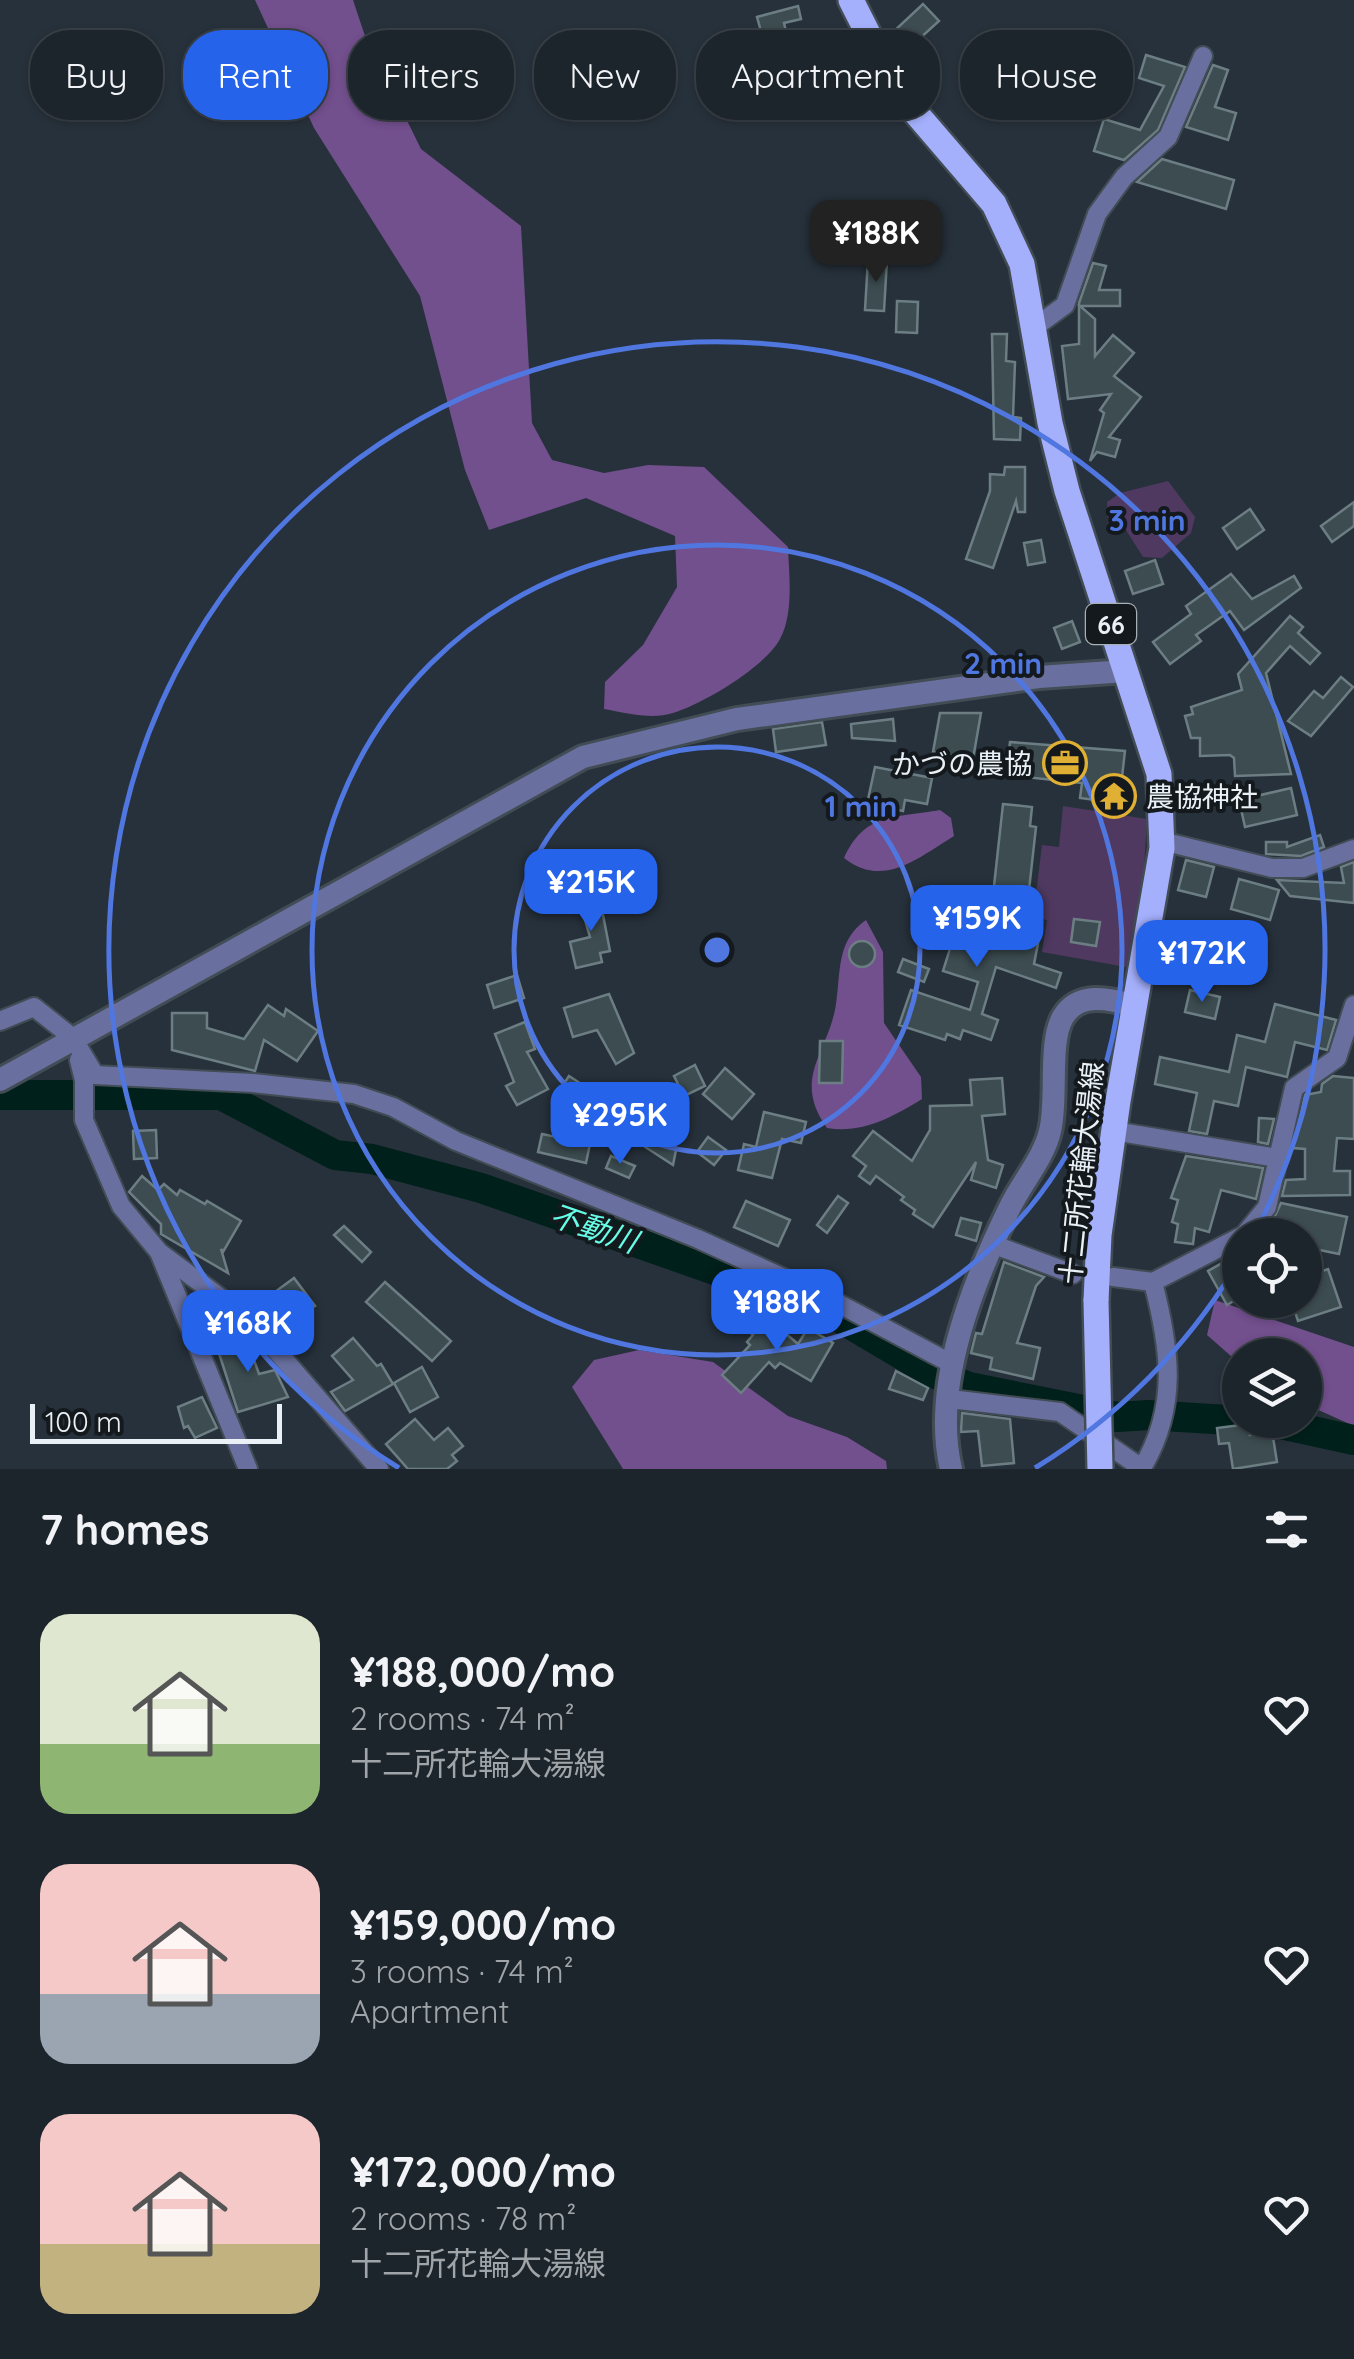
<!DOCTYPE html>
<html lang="en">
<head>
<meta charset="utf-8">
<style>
	body { margin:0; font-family:Quicksand,"Noto Sans JP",sans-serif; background:#2a3138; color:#f1f3f6; height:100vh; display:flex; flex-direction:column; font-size:38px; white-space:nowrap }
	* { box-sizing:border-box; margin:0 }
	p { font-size:32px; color:#a0a5a9 }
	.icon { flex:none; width:55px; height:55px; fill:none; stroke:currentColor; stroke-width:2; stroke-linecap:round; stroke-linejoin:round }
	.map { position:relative; height:1469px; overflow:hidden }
	.sheet { display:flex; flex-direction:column; background:#1d252c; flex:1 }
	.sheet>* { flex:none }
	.top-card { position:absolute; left:30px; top:30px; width:1295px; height:90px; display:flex; gap:20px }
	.buttons { position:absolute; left:1222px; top:1218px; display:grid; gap:20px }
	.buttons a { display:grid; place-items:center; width:100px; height:100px; border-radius:50%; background:#1d252c; box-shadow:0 2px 8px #0004,0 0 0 2px #3b4248; font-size:50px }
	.scale { position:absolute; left:30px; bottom:25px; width:252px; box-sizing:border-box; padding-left:10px; border:5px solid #e9f0f6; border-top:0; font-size:28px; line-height:35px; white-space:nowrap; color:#e9f0f6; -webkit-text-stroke:8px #14191d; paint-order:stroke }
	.price { position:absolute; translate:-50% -85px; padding:0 22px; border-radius:20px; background:#2563eb; color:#fff; font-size:32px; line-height:65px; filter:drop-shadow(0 2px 5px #0008) }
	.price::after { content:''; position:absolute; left:50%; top:60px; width:30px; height:22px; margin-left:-15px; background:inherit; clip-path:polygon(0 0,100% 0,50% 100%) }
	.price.active { background:#222; color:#fff }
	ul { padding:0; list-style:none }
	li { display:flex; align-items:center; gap:30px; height:250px; padding:0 40px }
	li span { display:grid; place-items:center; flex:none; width:280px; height:200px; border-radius:30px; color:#555 }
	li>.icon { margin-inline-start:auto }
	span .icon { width:120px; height:120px; fill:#fffc; stroke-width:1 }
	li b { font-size:42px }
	h2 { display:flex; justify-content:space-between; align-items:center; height:120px; padding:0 40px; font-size:42px }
	.tag { padding:0 35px; border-radius:40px; background:#1d252c; box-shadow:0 2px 8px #0004,0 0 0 2px #3b4248; font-size:35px; line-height:90px }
	.tag.active { background:#2563eb; color:#fff }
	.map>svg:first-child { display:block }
</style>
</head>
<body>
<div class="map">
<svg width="1354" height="1469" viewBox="0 0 1354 1469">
	<rect width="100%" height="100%" fill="#27313b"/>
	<g fill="#4f3960">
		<polygon points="1168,481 1195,517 1191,533 1162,558 1143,557 1126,530 1108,523 1107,502 1120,493"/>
		<polygon points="1063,806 1147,819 1143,885 1126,967 1042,952 1047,920 989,908 991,894 1036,894 1042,845 1059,847"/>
	</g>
	<g fill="#724f8d">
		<path d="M 255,0 L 353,0 L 364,33 L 421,149 L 521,226 L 532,423 L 552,460 L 604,473 L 648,465 L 704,467 L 788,547 C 789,575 794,613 780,639 C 765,667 703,704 673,713 C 652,720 626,713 604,709 L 605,682 L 643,645 L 677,587 L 675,536 L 586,498 L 489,530 L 465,470 L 420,296 L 314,128 Z"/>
		<path d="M 940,810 L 951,818 L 954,836 C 918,858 883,889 844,858 C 865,812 895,818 940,810 Z"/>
		<path d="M 866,920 L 883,952 L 884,1023 L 921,1077 L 922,1099 C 893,1117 862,1134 827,1128 C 791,1078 829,1052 836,1004 C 841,972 836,941 866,920 Z"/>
		<polygon points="1215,1300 1354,1347 1354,1426 1305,1404 1305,1355 1240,1355 1240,1364 1207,1335"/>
		<polygon points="639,1350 713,1362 788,1416 847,1437 886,1461 887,1469 623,1469 572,1387 594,1360"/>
	</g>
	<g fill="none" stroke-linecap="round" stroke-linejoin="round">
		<polyline stroke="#00201b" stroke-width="30" points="0,1095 221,1095 335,1155 372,1159 481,1188 823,1308 933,1373 969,1387 1118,1417 1148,1415 1276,1423 1354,1440"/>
	</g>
	<g fill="#3c4c50" stroke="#6c7e83" stroke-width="2.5">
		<polygon points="923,4 939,21 918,40 935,72 928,70 910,80 902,65 916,57 892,33"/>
		<polygon points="798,6 801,19 784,23 793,60 757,60 758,46 765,46 757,17"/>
		<polygon points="1146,55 1185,67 1158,130 1124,160 1094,151 1104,119 1140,130 1164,86 1139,78"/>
		<polygon points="1213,65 1228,70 1215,107 1236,113 1228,140 1186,127"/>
		<polygon points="864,70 885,105 822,111 821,104 813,106 809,85 854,77 853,72"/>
		<polygon points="1162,159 1234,180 1226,209 1137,182"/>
		<polygon points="868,259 887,260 884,311 865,310"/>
		<polygon points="1093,263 1106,266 1099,290 1120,290 1120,306 1080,306 1095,319 1095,356 1113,335 1134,353 1114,376 1141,397 1109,437 1120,440 1115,457 1097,452 1090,461 1104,413 1100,410 1111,394 1068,399 1062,346 1079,344 1079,303"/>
		<polygon points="897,301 918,302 917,333 896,332"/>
		<polygon points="992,334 1007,334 1006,361 1015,362 1013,417 1021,418 1020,440 994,439"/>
		<polygon points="1005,467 1025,467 1025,512 1018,512 1016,501 993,568 966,559 990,491 990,474 1004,475"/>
		<polygon points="1354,502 1354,526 1332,542 1321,526"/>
		<polygon points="1250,509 1264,530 1237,549 1223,528"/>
		<polygon points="1041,540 1045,562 1028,565 1024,543"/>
		<polygon points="1155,560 1163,584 1133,594 1125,571"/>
		<polygon points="1231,574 1252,599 1294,576 1301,588 1244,630 1230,611 1196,635 1201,641 1170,664 1153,642 1191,614 1186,606"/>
		<polygon points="1290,616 1303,627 1298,633 1320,653 1310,664 1290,646 1266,673 1291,774 1235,776 1234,758 1230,755 1200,756 1200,738 1191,738 1185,716 1193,714 1191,707 1242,690 1238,674"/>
		<polygon points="1072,621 1080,642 1062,649 1054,628"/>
		<polygon points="1341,677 1353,687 1311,736 1288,721 1314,691 1323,698"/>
		<polygon points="940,713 981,713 973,759 933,752"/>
		<polygon points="893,719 895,741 852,738 851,724"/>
		<polygon points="822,722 826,745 776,752 773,729"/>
		<polygon points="1010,742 1125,751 1119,803 1080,798 1082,783 1006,775"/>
		<polygon points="875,767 932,778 927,804 905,800 903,811 867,804"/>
		<polygon points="1291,788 1297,815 1245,827 1239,800"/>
		<polygon points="1003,804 1032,807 1030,826 1036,827 1029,890 994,886"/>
		<polygon points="1320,835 1324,847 1301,856 1266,854 1266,842 1287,842 1287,847"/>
		<polygon points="1186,860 1214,867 1206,897 1178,890"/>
		<polygon points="1354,862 1354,903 1290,896 1277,880 1344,883 1341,867"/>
		<polygon points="1239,879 1279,890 1270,920 1231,909"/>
		<polygon points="599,894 610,951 600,953 602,962 576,968 570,942 590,937 579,900"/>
		<polygon points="938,906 969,915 971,908 1042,923 1034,964 1061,973 1056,988 996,967 982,1014 998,1020 991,1040 963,1030 960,1039 947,1034 945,1040 899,1025 911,990 970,1010 978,982 943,971 954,936 931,930"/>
		<polygon points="1074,919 1100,922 1096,946 1071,942"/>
		<circle cx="862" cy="954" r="13"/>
		<polygon points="903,959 929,969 924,982 898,972"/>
		<polygon points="517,975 524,998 494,1008 487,985"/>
		<polygon points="1190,990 1220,997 1215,1019 1185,1012"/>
		<polygon points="609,994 634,1053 616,1064 597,1030 573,1037 564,1008"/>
		<polygon points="1275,1004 1336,1020 1327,1050 1295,1042 1287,1077 1246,1067 1238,1106 1214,1101 1207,1134 1189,1131 1197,1093 1155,1084 1160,1057 1229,1072 1237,1035 1265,1042"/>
		<polygon points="268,1005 284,1016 286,1009 318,1031 297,1061 264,1040 255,1071 172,1050 172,1013 207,1013 207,1028 244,1039"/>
		<polygon points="525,1022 535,1049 527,1052 548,1089 517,1105 506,1086 514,1082 495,1034"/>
		<polygon points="820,1041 843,1041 842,1083 819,1083"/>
		<polygon points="695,1065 705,1086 684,1096 674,1076"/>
		<polygon points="725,1068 754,1094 732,1119 703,1094"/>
		<polygon points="569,1076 640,1122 665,1106 672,1117 676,1150 673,1165 559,1091"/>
		<polygon points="1333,1076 1354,1078 1354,1139 1337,1138 1334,1171 1350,1171 1350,1195 1282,1196 1286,1180 1305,1179 1305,1149 1293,1148 1305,1095 1321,1092 1322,1084"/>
		<polygon points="1002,1078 1005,1114 982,1116 988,1160 1003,1165 996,1188 971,1180 976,1162 933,1227 913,1214 915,1210 901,1200 904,1197 876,1176 870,1184 859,1176 866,1166 853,1156 873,1131 912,1161 930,1130 930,1106 972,1105 970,1080"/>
		<polygon points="764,1112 806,1122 801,1143 782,1139 772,1178 738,1170 744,1144 756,1147"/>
		<polygon points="1259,1118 1274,1119 1268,1144 1258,1142"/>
		<polygon points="156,1130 157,1158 134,1159 133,1131"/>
		<polygon points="542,1134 590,1144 586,1163 538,1152"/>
		<polygon points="708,1137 726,1150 714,1165 697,1152"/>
		<polygon points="611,1156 635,1166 629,1178 606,1168"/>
		<polygon points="1186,1156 1263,1168 1256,1199 1221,1190 1209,1232 1195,1228 1193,1244 1175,1242 1178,1224 1172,1222 1178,1200 1171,1198"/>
		<polygon points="142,1176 158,1190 164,1184 177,1195 180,1190 205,1204 207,1201 241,1221 223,1252 221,1249 228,1273 161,1234 161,1224 129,1192"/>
		<polygon points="838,1196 848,1203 827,1233 817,1225"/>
		<polygon points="746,1201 790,1220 778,1246 734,1227"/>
		<polygon points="1281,1203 1347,1217 1339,1254 1305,1247 1305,1235 1280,1235 1284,1220 1274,1218"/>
		<polygon points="961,1218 981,1223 976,1241 956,1235"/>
		<polygon points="344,1226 371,1252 362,1262 334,1235"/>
		<polygon points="1240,1253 1240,1297 1227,1305 1208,1271"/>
		<polygon points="1004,1262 1044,1277 1036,1286 1017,1343 1040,1348 1033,1379 990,1369 992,1358 971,1353 976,1333 982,1334"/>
		<polygon points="1328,1269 1341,1307 1298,1321 1291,1300 1305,1300 1305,1277"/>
		<polygon points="294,1278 315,1306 278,1328 260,1303"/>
		<polygon points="385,1282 451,1341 432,1361 366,1302"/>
		<polygon points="768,1318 798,1344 808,1328 833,1343 811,1381 780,1363 775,1368 769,1362 741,1393 722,1375 750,1345 747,1342 753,1335 747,1330 757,1319 762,1324"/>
		<polygon points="244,1332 259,1374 275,1370 288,1397 238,1412 215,1341"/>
		<polygon points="353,1338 377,1366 381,1364 393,1384 345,1411 331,1392 353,1380 332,1356"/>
		<polygon points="422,1367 438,1397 410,1412 394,1383"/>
		<polygon points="896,1371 928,1388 923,1400 889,1389"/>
		<polygon points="202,1397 217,1428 195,1438 188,1426 184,1428 178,1407"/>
		<polygon points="962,1413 1010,1419 1014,1463 982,1466 978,1431 961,1432"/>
		<polygon points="415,1419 434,1440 448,1428 463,1446 452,1455 457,1461 447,1469 408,1469 386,1444"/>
		<polygon points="1249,1424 1250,1435 1272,1431 1277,1462 1233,1469 1229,1443 1219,1444 1217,1428"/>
	</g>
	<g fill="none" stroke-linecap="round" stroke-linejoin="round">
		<g stroke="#424c55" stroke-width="22">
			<g id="minor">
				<polyline points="1035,327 1065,305 1097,214 1124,177 1168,137 1203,56"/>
				<polyline points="1162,841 1272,868 1303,868 1354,849"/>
				<polyline points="0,1021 34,1007 73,1038 95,1075 253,1083 354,1094 393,1107 456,1141 698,1239 828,1298 954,1365"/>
				<polyline points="79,1060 84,1080 84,1120 121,1206 159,1252 249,1319 379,1469"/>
				<polyline points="1114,1131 1277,1158"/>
				<polyline points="1244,1235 1267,1207 1294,1088 1337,1058 1354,1005"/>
				<polyline points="992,1244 1073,1274"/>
				<polyline points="159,1252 248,1469"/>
				<polyline points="1113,1277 1153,1282 1240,1237"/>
				<polyline points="950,1399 1060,1412 1143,1469"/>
				<path d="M 1142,1468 C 1179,1406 1170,1348 1153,1282"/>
			</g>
		</g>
		<g stroke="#424c55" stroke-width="28">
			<g id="tertiary">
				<polyline points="0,1080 583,757 737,719 1039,677 1126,671"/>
				<path d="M 951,1469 C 931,1385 974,1280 1011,1205 C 1023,1181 1044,1157 1050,1131 C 1058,1100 1048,1042 1063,1017 C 1078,992 1108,998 1132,1005"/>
			</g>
		</g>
		<g stroke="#424c55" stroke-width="30">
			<polyline id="primary" points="851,0 897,91 994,204 1022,264 1050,423 1067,491 1159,774 1162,848 1118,1101 1099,1235 1096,1301"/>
		</g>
		<use href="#minor" stroke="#69709f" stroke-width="18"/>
		<use href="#tertiary" stroke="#69709f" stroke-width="22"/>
		<use href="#primary" stroke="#a5b0fd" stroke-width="25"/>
		<g stroke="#424c55" stroke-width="30" stroke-linecap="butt">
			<polyline id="primary-bridge" points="1096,1301 1100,1469"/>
		</g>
		<use href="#primary-bridge" stroke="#a5b0fd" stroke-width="25"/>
	</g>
	<g fill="none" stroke="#5076e0" stroke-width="5">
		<circle cx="717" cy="950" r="203"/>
		<circle cx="717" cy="950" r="405"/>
		<path d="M1238 1263A608 608 0 0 1 1035 1468M399 1468A608 608 0 1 1 1256 1231"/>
	</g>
	<defs>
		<g id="office-ring" transform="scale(2.25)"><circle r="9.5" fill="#14191d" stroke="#e0b034" stroke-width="1.5"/><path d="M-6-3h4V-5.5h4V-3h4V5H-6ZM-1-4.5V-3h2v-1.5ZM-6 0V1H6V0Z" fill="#e0b034"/></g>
		<g id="temple-ring" transform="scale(2.25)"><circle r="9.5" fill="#14191d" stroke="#e0b034" stroke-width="1.5"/><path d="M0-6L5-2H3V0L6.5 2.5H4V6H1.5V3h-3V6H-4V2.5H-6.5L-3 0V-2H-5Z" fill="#e0b034"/></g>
	</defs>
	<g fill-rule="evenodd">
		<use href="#office-ring" x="1065" y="763"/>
		<use href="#temple-ring" x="1114" y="796"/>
	</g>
	<g text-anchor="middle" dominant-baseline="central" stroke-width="8" stroke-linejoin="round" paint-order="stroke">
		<rect fill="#14191d" stroke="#a9b0b5" stroke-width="2.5" x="1086" y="604" width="50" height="40" rx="8"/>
		<g font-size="25" font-weight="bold" fill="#e9f0f6">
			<text x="1111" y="624">66</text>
		</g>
		<g font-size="28" fill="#e9f0f6" stroke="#14191d" text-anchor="end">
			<text x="1032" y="763">かづの農協</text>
			<text x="1146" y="796" text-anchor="start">農協神社</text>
		</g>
		<g font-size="28" fill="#e9f0f6" stroke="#14191d">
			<text transform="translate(1081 1173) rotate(-84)">十二所花輪大湯線</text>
		</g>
		<g font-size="30" font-style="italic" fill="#66fee7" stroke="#14191d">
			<text transform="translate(594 1228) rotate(19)">不動川</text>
		</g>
	</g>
	<circle cx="717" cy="950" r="15" fill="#5076e0" stroke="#14191d" stroke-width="5"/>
	<g font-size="30" text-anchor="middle" font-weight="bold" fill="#5076e0" stroke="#14191d" stroke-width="8" stroke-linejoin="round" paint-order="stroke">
		<text x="1147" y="531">3 min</text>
		<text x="1003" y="674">2 min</text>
		<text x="861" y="817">1 min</text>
	</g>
</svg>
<div class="buttons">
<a><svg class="icon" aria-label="locate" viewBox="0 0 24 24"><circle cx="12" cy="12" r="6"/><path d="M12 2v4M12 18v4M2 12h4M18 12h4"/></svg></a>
<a><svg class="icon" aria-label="layers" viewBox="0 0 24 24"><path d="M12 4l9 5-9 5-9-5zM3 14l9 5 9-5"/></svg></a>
</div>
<div class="scale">100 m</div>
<b class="price active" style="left:876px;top:285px">¥188K</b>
<b class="price" style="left:591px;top:934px">¥215K</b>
<b class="price" style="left:977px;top:970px">¥159K</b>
<b class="price" style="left:1202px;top:1005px">¥172K</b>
<b class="price" style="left:620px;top:1167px">¥295K</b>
<b class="price" style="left:777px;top:1354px">¥188K</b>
<b class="price" style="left:248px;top:1375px">¥168K</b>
<div class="top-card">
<a class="tag">Buy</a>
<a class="tag active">Rent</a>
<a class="tag">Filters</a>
<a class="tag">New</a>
<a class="tag">Apartment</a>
<a class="tag">House</a>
</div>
</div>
<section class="sheet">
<h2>7 homes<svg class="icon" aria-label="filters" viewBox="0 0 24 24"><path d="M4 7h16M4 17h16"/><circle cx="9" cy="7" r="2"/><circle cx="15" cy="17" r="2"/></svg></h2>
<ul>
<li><span style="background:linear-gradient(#dfe7d0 65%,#8fb573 0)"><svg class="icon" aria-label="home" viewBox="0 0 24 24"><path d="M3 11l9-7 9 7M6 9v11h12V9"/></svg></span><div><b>¥188,000/mo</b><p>2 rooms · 74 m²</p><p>十二所花輪大湯線</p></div><svg class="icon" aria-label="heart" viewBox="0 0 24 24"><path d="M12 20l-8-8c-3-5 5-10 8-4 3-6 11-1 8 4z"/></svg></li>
<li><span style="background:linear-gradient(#f6c9c9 65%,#9aa5b1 0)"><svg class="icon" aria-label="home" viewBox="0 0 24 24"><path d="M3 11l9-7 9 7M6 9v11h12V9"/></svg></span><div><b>¥159,000/mo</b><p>3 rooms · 74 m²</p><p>Apartment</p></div><svg class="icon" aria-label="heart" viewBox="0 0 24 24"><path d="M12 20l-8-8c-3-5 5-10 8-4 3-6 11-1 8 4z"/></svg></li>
<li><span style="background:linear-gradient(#f6c9c9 65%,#c2b280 0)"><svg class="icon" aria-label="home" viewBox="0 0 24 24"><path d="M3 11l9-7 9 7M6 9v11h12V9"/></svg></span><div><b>¥172,000/mo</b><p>2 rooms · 78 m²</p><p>十二所花輪大湯線</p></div><svg class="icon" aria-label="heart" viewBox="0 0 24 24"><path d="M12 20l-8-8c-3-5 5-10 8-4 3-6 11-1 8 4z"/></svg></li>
</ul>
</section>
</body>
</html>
